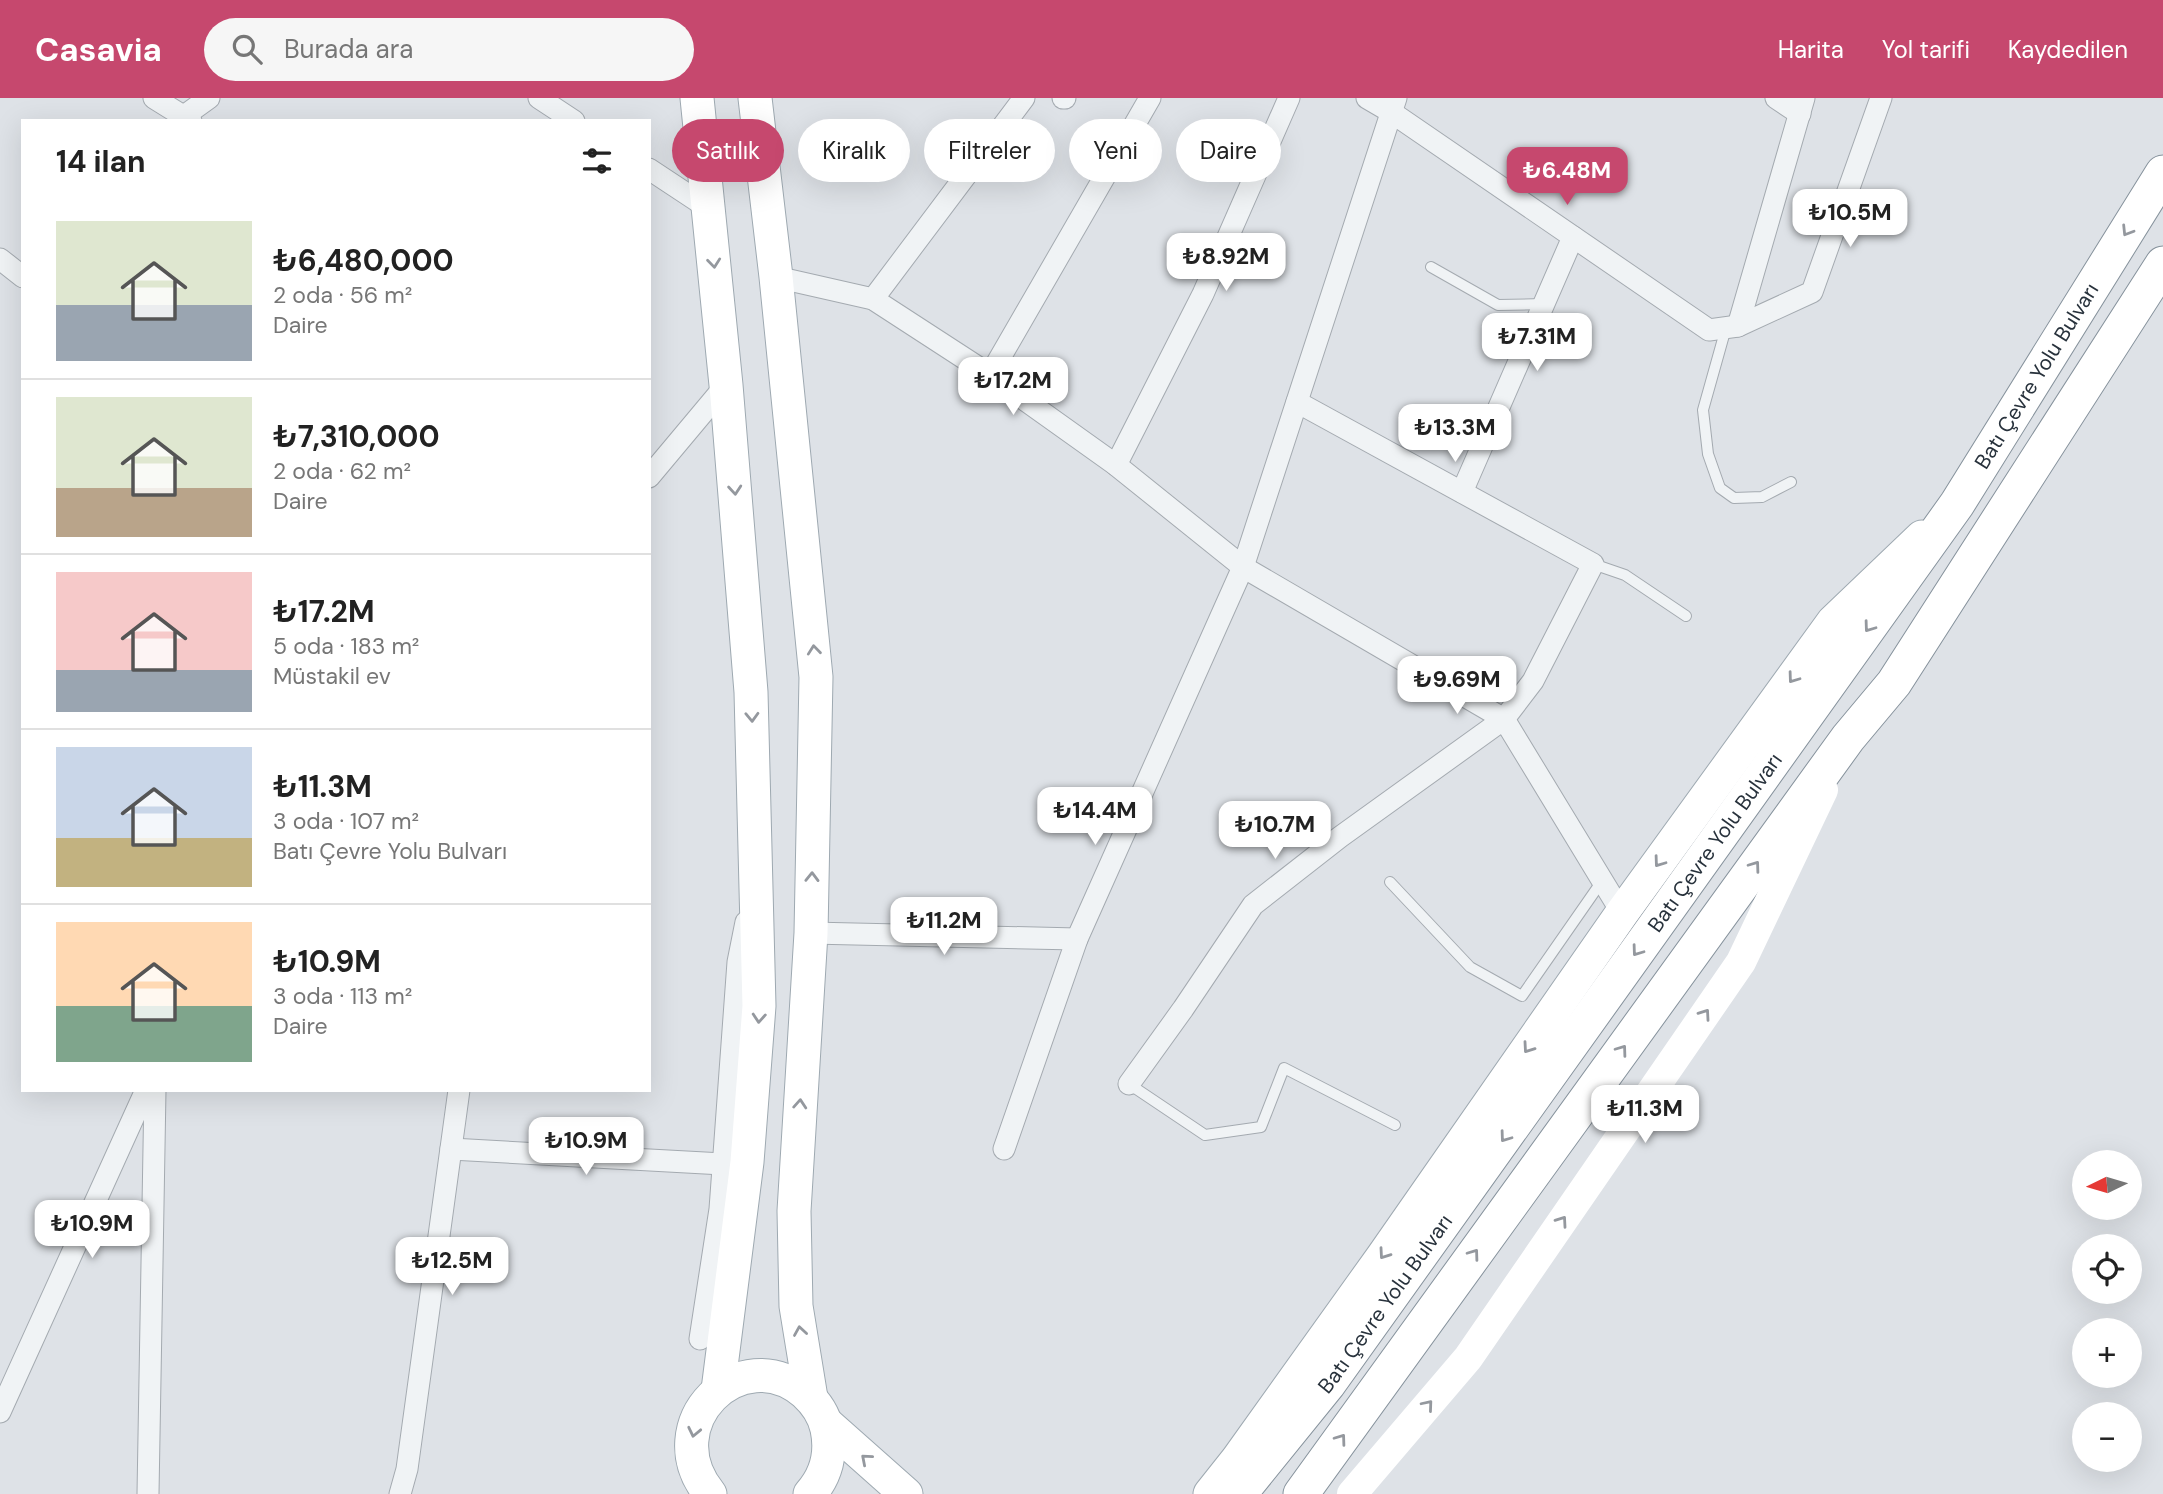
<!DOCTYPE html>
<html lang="tr">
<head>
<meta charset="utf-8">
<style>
	body { margin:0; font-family:"DM Sans",sans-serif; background:#f6f6f6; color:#222; height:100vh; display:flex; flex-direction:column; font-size:26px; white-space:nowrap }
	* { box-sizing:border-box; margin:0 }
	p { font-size:23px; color:#767676 }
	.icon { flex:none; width:38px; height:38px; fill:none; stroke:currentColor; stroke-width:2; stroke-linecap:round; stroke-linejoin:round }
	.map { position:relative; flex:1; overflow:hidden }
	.sheet { position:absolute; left:21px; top:21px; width:630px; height:973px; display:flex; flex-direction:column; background:#fff; border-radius:0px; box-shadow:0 7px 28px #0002 }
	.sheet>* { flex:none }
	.guide { position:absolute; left:672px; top:21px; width:665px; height:63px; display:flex; gap:14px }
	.needle { width:46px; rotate:265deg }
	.tools { position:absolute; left:2072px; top:1052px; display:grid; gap:14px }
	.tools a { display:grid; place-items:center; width:70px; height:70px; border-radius:50%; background:#fff; box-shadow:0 7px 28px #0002; font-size:35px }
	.price { position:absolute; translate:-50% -60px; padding:0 16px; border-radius:14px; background:#fff; color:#222; font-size:23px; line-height:46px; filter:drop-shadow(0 2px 4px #0008) }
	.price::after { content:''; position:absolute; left:50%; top:42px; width:21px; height:16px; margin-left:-10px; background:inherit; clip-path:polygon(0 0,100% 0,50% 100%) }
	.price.on { background:#c6486e; color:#fff }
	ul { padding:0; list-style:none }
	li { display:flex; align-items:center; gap:21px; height:175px; padding:0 35px }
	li+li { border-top:2px solid #e0e0e0 }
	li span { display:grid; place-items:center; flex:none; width:196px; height:140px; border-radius:0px; color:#555 }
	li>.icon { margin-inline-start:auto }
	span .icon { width:84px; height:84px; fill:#fffc; stroke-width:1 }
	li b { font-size:30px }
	h2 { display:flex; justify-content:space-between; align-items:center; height:84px; padding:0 35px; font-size:30px }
	.tag { padding:0 24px; border-radius:32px; background:#fff; box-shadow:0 7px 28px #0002; font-size:24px; line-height:63px }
	.tag.on { background:#c6486e; color:#fff }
	header { display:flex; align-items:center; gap:42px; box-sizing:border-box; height:98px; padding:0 35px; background:#c6486e; color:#fff }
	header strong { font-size:33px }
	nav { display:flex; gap:38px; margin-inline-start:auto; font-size:24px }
	.search { width:490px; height:63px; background:#f6f6f6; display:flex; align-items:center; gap:18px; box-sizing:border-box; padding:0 24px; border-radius:38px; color:#767676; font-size:26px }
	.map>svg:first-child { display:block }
</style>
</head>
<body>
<header>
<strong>Casavia</strong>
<div class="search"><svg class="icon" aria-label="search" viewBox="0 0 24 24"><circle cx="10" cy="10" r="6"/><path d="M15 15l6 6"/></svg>Burada ara</div>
<nav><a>Harita</a><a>Yol tarifi</a><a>Kaydedilen</a></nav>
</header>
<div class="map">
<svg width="2163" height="1396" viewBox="0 0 2163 1396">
	<rect width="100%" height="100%" fill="#dee2e7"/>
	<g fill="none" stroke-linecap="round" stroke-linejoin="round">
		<g stroke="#a4aab0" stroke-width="12">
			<g id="service">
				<polyline points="1431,169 1498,207 1543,206"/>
				<polyline points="1726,230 1703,312 1708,356 1720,390 1734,400 1762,399 1791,384"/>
				<polyline points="1593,466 1625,477 1686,518"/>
				<polyline points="1390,784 1470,869 1522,898 1602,783"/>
				<polyline points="1129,986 1205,1037 1261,1029 1284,970 1395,1027"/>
			</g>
		</g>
		<g stroke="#a4aab0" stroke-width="23">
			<g id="minor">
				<polyline points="154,0 191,23"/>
				<polyline points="539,0 574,23"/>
				<polyline points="1063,0 1065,0"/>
				<polyline points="1367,0 1391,14 1709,232 1738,228 1812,194 1881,0"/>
				<polyline points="1776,0 1800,16"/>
				<polyline points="181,23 184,18 209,0"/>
				<polyline points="649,71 708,110"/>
				<polyline points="0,161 23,179"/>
				<polyline points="776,179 873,201 990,277 1116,367 1243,469 1504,621 1622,815"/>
				<polyline points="873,201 1024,0"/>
				<polyline points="1738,228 1804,0"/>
				<polyline points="990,277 1150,0"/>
				<polyline points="1116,367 1203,196 1289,0"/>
				<polyline points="649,379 726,287"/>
				<polyline points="1462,394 1573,139"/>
				<polyline points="811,835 1077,841"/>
				<polyline points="1129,986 1183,911 1253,807 1340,739 1504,621 1533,583 1593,466 1297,304"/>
				<polyline points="451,1051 723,1066"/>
				<polyline points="1004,1051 1077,841 1243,469 1396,0"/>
				<polyline points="700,1241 720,1111 738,864 746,824"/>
				<polyline points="0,1314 146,992"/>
				<polyline points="148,1396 155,992"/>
				<polyline points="400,1396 407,1371 459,992"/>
			</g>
		</g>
		<g stroke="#9ea9b1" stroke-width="35">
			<g id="primary">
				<polyline points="697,0 726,287 751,594 759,908 747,1064 718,1292"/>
				<polyline points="755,0 776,179 816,579 811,835 794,1113 796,1208 811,1300"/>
				<polyline points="826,1325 906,1396"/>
				<path d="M 710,1396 C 653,1326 741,1240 805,1295 C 816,1305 824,1317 827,1331 C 832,1355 826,1378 810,1396"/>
				<polyline points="1210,1396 1237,1362 1383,1158 1622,815 1833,524 1922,439"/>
			</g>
		</g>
		<g stroke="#86929c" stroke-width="37">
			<g id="trunk">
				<path id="s1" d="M 1239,1396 L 1328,1286 L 1957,406 L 2163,75"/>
				<polyline points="1301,1396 1848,640 1894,585 2163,166"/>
			</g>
		</g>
		<use href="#service" stroke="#f0f3f5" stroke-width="10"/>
		<use href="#minor" stroke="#f0f3f5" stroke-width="21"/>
		<polyline stroke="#fff" stroke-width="30" points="1352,1396 1468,1260 1741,864 1823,692"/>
		<use href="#primary" stroke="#fff" stroke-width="33"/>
		<use href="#trunk" stroke="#fff" stroke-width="35"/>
	</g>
	<defs><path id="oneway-chevron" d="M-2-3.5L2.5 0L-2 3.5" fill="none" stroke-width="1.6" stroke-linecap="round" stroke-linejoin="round" transform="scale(1.75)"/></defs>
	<g stroke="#94989e">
		<use href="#oneway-chevron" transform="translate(2127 133) rotate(122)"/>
		<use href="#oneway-chevron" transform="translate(714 165) rotate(84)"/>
		<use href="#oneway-chevron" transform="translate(735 392) rotate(85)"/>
		<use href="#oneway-chevron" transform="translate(1869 529) rotate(126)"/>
		<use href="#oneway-chevron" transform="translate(814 552) rotate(-96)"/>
		<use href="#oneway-chevron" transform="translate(1793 580) rotate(126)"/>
		<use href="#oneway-chevron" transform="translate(752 619) rotate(88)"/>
		<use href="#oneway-chevron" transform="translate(1659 764) rotate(126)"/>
		<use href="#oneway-chevron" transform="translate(1755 768) rotate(-54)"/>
		<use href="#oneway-chevron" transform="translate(812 779) rotate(-89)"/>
		<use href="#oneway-chevron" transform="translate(1637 853) rotate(126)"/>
		<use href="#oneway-chevron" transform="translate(1705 916) rotate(-55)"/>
		<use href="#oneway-chevron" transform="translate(759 920) rotate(94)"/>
		<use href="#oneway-chevron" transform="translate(1528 950) rotate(125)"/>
		<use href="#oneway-chevron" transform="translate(1622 952) rotate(-54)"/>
		<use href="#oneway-chevron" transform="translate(800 1006) rotate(-86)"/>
		<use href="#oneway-chevron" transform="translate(1505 1039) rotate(126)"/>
		<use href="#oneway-chevron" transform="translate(1562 1123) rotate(-55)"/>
		<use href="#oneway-chevron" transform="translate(1384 1156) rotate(125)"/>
		<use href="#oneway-chevron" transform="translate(1474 1156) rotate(-54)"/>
		<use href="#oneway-chevron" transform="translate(800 1233) rotate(-99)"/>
		<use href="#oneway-chevron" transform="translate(1428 1307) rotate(-50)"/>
		<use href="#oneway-chevron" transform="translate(694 1334) rotate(102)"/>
		<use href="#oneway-chevron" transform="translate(1341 1341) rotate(-54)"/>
		<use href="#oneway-chevron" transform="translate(866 1361) rotate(-139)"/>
	</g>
	<g text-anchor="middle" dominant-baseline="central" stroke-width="6" stroke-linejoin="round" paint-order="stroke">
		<g font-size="21" fill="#28323c" stroke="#edf1f4">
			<text stroke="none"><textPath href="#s1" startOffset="1374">Batı Çevre Yolu Bulvarı</textPath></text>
			<text stroke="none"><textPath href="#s1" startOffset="807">Batı Çevre Yolu Bulvarı</textPath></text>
			<text stroke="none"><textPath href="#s1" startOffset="240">Batı Çevre Yolu Bulvarı</textPath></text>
		</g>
	</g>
</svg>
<div class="tools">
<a><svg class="needle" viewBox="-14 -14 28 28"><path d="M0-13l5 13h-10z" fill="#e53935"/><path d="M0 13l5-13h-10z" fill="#767676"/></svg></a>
<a><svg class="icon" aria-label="locate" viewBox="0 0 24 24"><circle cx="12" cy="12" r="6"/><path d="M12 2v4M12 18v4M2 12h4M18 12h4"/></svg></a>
<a>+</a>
<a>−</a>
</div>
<b class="price on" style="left:1567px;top:109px">₺6.48M</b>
<b class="price" style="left:1850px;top:151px">₺10.5M</b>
<b class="price" style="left:1226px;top:195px">₺8.92M</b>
<b class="price" style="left:1537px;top:275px">₺7.31M</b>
<b class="price" style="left:1013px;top:319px">₺17.2M</b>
<b class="price" style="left:1455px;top:366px">₺13.3M</b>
<b class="price" style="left:1457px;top:618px">₺9.69M</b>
<b class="price" style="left:1095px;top:749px">₺14.4M</b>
<b class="price" style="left:1275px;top:763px">₺10.7M</b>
<b class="price" style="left:944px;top:859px">₺11.2M</b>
<b class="price" style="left:1645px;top:1047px">₺11.3M</b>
<b class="price" style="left:586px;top:1079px">₺10.9M</b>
<b class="price" style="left:92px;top:1162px">₺10.9M</b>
<b class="price" style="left:452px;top:1199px">₺12.5M</b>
<div class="guide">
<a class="tag on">Satılık</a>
<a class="tag">Kiralık</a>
<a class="tag">Filtreler</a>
<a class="tag">Yeni</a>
<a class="tag">Daire</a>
</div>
<section class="sheet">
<h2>14 ilan<svg class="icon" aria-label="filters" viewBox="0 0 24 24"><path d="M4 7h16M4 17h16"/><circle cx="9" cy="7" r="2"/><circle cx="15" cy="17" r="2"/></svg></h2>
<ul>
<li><span style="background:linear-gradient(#dfe7d0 60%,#9aa5b1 0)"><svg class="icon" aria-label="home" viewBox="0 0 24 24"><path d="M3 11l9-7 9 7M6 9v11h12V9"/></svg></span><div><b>₺6,480,000</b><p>2 oda · 56 m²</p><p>Daire</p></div></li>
<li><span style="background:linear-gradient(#dfe7d0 65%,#b9a48a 0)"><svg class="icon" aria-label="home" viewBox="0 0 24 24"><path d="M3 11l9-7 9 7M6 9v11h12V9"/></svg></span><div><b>₺7,310,000</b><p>2 oda · 62 m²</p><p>Daire</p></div></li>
<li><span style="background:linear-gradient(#f6c9c9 70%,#9aa5b1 0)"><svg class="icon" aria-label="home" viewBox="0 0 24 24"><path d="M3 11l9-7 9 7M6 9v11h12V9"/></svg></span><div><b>₺17.2M</b><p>5 oda · 183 m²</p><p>Müstakil ev</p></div></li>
<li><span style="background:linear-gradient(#c9d6e8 65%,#c2b280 0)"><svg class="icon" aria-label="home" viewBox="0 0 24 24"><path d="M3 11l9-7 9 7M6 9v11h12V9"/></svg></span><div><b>₺11.3M</b><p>3 oda · 107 m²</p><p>Batı Çevre Yolu Bulvarı</p></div></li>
<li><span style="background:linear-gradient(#ffd9b3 60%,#7fa58c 0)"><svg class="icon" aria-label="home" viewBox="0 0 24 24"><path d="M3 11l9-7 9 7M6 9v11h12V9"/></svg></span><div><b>₺10.9M</b><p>3 oda · 113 m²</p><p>Daire</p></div></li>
</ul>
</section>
</div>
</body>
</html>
